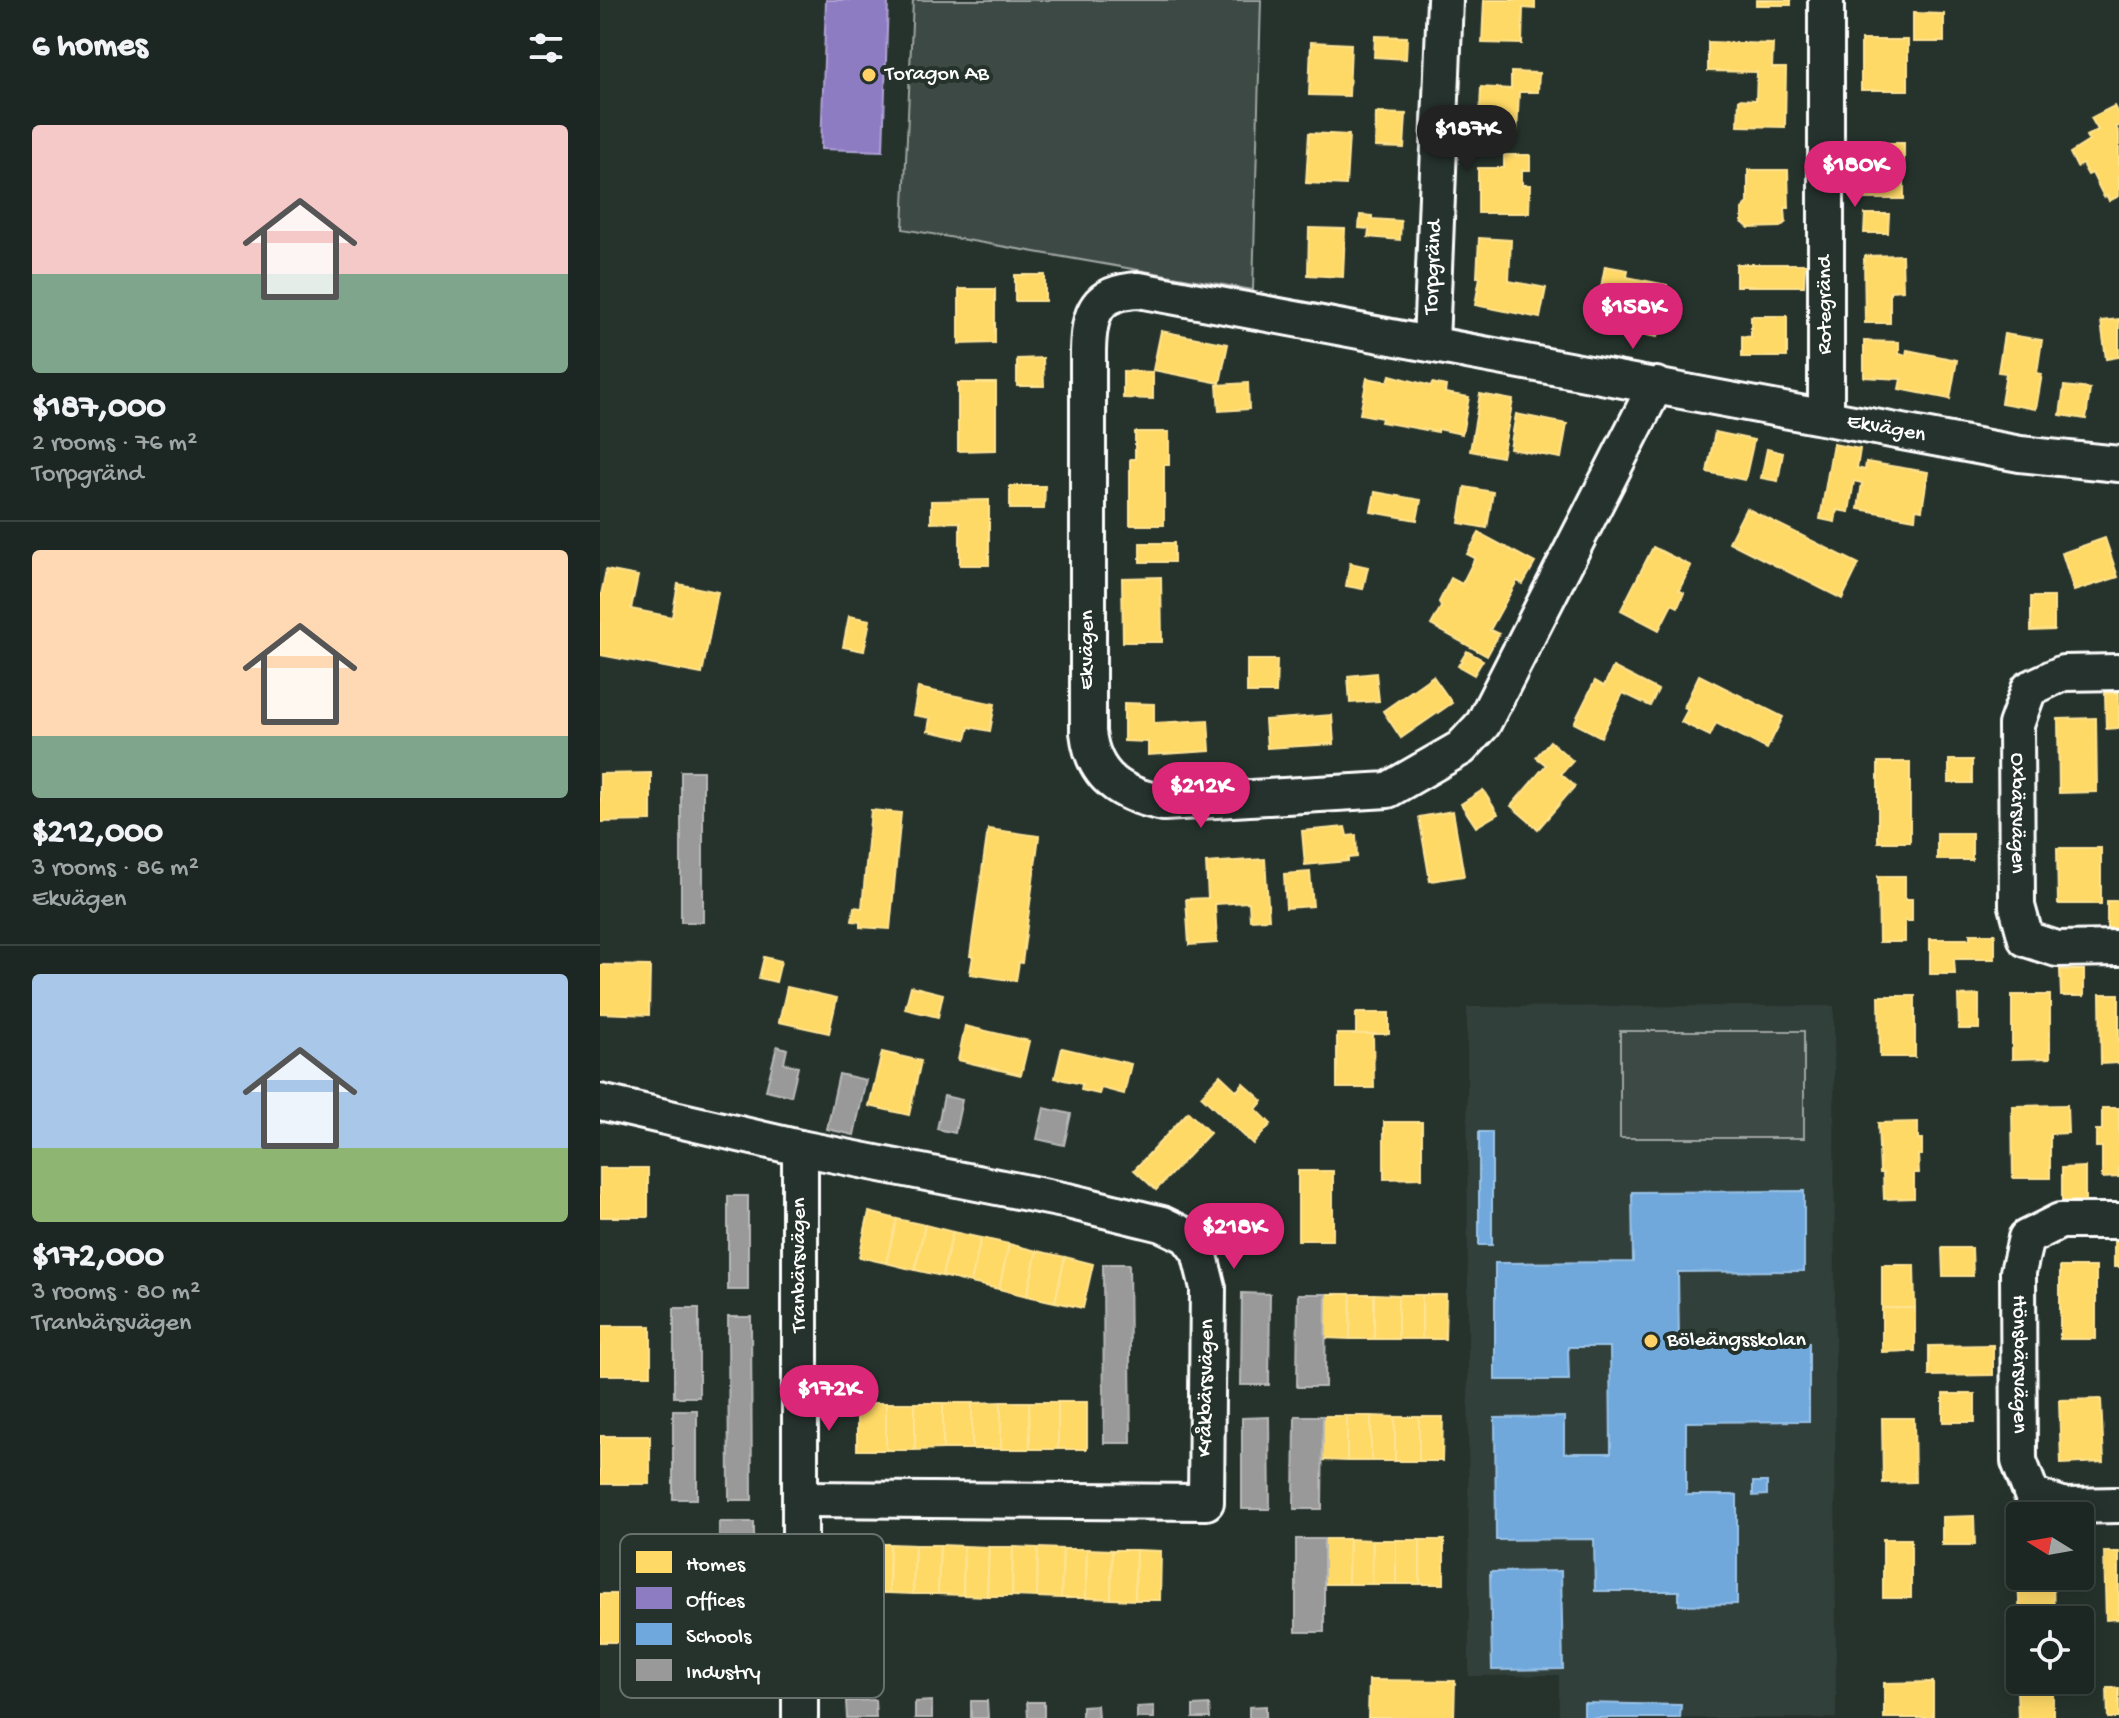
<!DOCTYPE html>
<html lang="en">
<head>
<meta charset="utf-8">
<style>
	body { margin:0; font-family:"Gochi Hand",sans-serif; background:#29322f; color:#f1f3f6; height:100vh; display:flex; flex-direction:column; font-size:30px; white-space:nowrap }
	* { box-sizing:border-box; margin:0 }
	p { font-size:26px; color:#a0a5a5 }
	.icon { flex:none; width:44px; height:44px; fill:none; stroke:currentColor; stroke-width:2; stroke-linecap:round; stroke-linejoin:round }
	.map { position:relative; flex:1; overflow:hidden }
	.panel { display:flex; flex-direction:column; background:#1c2622; width:600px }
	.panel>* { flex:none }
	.needle { width:52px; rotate:281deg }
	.buttons { position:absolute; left:1406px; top:1502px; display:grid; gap:16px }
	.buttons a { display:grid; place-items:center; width:88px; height:88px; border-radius:8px; background:#1c2622; box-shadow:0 4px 20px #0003,0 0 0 2px #3a4340; font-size:40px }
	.price { position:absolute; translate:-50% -68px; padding:0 18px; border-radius:28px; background:#db2777; color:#fff; font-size:26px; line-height:52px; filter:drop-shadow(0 2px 4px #0008) }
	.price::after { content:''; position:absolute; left:50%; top:48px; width:24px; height:18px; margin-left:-12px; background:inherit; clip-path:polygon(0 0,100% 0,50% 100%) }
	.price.selected { background:#222; color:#fff }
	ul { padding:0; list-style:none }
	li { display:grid; align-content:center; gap:16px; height:424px; padding:0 32px }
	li+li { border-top:2px solid #3a4340 }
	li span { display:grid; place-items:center; height:248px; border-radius:8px; color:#555 }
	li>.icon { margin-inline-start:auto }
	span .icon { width:144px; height:144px; fill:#fffc; stroke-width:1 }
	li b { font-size:34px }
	h2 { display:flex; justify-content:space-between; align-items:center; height:96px; padding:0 32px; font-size:34px }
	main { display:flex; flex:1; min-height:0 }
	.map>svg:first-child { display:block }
</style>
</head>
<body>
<main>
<section class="panel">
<h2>6 homes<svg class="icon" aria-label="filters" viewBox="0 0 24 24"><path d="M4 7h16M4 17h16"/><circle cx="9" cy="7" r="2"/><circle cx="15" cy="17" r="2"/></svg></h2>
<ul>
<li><span style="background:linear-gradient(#f6c9c9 60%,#7fa58c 0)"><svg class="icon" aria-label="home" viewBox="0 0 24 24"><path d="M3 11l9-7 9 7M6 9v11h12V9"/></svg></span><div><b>$187,000</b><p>2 rooms · 76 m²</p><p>Torpgränd</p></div></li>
<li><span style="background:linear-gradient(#ffd9b3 75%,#7fa58c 0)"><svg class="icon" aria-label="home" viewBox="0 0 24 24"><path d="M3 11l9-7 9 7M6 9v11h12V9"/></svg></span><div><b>$212,000</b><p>3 rooms · 86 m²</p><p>Ekvägen</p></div></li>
<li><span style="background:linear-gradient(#a9c7e8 70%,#8fb573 0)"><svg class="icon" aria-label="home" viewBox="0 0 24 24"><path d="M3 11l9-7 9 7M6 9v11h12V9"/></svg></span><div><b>$172,000</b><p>3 rooms · 80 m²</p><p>Tranbärsvägen</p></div></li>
</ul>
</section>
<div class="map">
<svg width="1519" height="1718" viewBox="0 0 1519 1718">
	<rect width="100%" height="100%" fill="#26332d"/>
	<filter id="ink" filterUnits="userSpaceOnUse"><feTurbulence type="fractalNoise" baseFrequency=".0125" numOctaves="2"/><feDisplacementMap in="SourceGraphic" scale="16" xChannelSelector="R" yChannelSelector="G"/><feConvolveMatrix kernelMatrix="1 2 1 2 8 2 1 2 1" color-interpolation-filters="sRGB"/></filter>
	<g filter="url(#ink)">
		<polygon fill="#333f3a" points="1234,1006 1236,1718 959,1718 959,1675 869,1676 867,1007"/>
		<g fill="#3e4944" stroke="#9ea4a2" stroke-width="2">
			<polygon points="313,0 661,0 653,290 303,229"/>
			<rect x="1020" y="1031" width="184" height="107"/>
		</g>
		<g fill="#ffd966" stroke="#ffe494" stroke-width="2">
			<polygon points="884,0 935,0 935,9 923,8 922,44 882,43"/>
			<rect x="1156" y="0" width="35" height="5"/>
			<polygon points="1313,13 1344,14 1344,42 1313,42"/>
			<polygon points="775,36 807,37 806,59 774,57"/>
			<rect x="1261" y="40" width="47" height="50"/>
			<polygon points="711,42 751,44 749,96 709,95"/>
			<polygon points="1108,42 1173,44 1172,68 1186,68 1185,127 1138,126 1139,99 1156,100 1157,72 1108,71"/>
			<polygon points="911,72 939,73 938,92 919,92 917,134 879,132 881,87 911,89"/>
			<polygon points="1514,106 1519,116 1519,126 1516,127 1519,133 1519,196 1509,201 1507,196 1504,197 1492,173 1488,175 1482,164 1477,167 1470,153 1489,141 1486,136 1498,130 1491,118"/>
			<polygon points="776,113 806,114 804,148 775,147"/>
			<polygon points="709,133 749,135 746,185 706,183"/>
			<rect x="1263" y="143" width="41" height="56"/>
			<polygon points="904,155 930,155 930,170 922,170 922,185 930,185 929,213 878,213 878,168 904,168"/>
			<polygon points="1148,170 1188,170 1189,208 1185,208 1186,222 1180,227 1149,228 1142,222 1142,209 1148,203"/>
			<polygon points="1265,214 1289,214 1288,233 1264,233"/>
			<polygon points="760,215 772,216 772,219 801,221 800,240 768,237 769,229 759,228"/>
			<polygon points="709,228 745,229 743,277 708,275"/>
			<polygon points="879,238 911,240 909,281 946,288 940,318 875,305 880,277 877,277"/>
			<polygon points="1302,255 1303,290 1290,291 1290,323 1265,323 1264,256"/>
			<polygon points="1136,264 1205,264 1204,286 1136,286"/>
			<polygon points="1005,266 1028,270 1027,277 1067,285 1057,337 1014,329 1019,302 999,298"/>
			<rect x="415" y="275" width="30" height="26"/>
			<polygon points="359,289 395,289 395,343 359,344"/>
			<polygon points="1151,316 1187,316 1187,357 1142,357 1142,336 1151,337"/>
			<polygon points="1519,319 1519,357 1506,359 1501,321"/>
			<polygon points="561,331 628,344 620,383 553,370"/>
			<polygon points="1404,334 1442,340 1437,373 1442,374 1436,409 1401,403 1406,373 1398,372"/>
			<polygon points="1264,341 1299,342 1299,354 1306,355 1307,350 1357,360 1350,399 1299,389 1301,379 1264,377"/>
			<polygon points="443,358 444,386 417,386 417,359"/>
			<polygon points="523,371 553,372 553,399 523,398"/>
			<polygon points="790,375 831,386 832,383 846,386 845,393 869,397 862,434 838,429 838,432 781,422 782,418 760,414 767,378 788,382"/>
			<polygon points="358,383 396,383 396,450 358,451"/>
			<polygon points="648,383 649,409 619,411 617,385"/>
			<polygon points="1464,386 1490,389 1486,419 1460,415"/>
			<polygon points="880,394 913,400 902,457 870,451"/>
			<polygon points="916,414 967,424 961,458 910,449"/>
			<polygon points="535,432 569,432 569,465 564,465 564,525 530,525 530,459 535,459"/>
			<polygon points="1115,432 1154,440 1145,480 1107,472"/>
			<polygon points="1233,444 1260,449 1257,468 1265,470 1266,462 1328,472 1322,510 1316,509 1315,519 1258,509 1262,483 1254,481 1249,512 1237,510 1235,522 1220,519"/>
			<polygon points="1167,449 1183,453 1178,481 1161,478"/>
			<polygon points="410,486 445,486 444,509 410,509"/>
			<polygon points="865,487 893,492 887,528 859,523"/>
			<polygon points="775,492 821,500 817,520 771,512"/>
			<polygon points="389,500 389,565 360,565 360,522 331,523 331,501"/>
			<polygon points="1146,508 1259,564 1242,599 1129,542"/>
			<polygon points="879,533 935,563 923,584 917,581 890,630 899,634 887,656 831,625 841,607 839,602 851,578 862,584 875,558 867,554"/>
			<polygon points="1505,538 1518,577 1474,591 1462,553"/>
			<rect x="540" y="543" width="34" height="19"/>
			<polygon points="1053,547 1091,566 1079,590 1084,593 1078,607 1072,604 1059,630 1021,610"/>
			<polygon points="750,563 768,567 763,589 746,586"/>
			<polygon points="6,570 38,576 31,609 72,617 78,584 118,592 102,674 0,655 0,600"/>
			<polygon points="561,577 562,642 523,642 522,578"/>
			<polygon points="1431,597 1454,597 1454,630 1431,631"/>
			<polygon points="249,616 270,620 264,651 243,647"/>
			<polygon points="867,651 883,660 874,675 858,666"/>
			<polygon points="647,660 677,660 676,693 647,693"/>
			<polygon points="1013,667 1058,690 1050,706 1023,693 1001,737 974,723 995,681 1004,686"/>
			<polygon points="776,673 779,701 750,703 748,676"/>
			<polygon points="1099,675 1183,717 1167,749 1116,723 1110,736 1081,722 1088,709 1084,707"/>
			<polygon points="833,676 852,703 801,738 783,711"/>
			<polygon points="318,688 395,704 390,731 369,727 366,739 328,731 330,718 313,715"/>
			<polygon points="1505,693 1519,693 1519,728 1506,729"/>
			<polygon points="524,703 554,704 554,723 608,720 610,751 548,755 548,742 524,741"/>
			<polygon points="732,715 734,744 667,748 665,720"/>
			<polygon points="1496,718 1497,792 1459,793 1458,719"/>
			<polygon points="950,741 973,761 961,774 975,786 938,829 911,806 946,765 936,757"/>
			<rect x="1349" y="760" width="23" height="23"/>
			<rect x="1278" y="762" width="32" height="80"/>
			<polygon points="51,773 51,821 0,822 0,774"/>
			<polygon points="883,790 898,814 876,827 861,804"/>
			<polygon points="271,810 301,813 290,929 260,927 260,922 252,921 254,907 262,908"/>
			<polygon points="853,811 864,876 830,881 819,817"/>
			<polygon points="745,827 747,836 756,835 757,857 748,858 748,861 705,865 702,831"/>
			<polygon points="388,829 439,836 422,963 419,962 416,981 370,974 373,956 370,956"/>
			<rect x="1337" y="833" width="35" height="27"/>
			<polygon points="1457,848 1501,848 1501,904 1458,904"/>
			<polygon points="665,859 669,919 650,920 649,902 615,904 617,943 589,945 586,899 608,898 606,863"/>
			<polygon points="710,872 713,906 686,908 684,874"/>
			<polygon points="1278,876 1305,876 1305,899 1312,899 1312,921 1305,921 1305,942 1279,942"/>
			<rect x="1507" y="901" width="12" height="27"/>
			<polygon points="1370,934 1395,934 1395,959 1354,959 1355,974 1330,974 1330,939 1370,939"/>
			<polygon points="164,957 181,961 176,982 159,978"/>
			<polygon points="0,965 50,966 49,1015 0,1013"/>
			<polygon points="1460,970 1484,970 1484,996 1461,996"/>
			<polygon points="311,986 343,994 338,1017 305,1009"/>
			<polygon points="187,987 237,998 229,1033 179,1022"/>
			<polygon points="1500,994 1519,994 1519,1063 1501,1064"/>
			<polygon points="1379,995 1379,1029 1359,1029 1358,996"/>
			<polygon points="1412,995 1450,995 1450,1058 1412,1059"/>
			<polygon points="1279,996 1315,996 1315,1057 1280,1057"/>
			<rect x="756" y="1013" width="33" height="21"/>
			<polygon points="365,1026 429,1041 421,1075 358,1060"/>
			<polygon points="737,1034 773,1034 774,1088 737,1088"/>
			<polygon points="462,1048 531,1064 524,1094 501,1088 499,1094 481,1090 482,1084 455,1078"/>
			<polygon points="282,1052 321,1061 309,1115 269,1106"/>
			<polygon points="620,1075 637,1091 643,1083 663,1101 656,1109 671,1124 653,1144 601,1096"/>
			<polygon points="1467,1105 1468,1133 1450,1134 1450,1178 1413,1178 1412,1106"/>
			<polygon points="1502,1108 1519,1108 1519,1177 1502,1178 1502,1147 1496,1147 1496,1130 1502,1130"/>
			<polygon points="588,1112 610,1133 556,1190 534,1170"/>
			<polygon points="784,1122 822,1122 822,1178 784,1179"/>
			<polygon points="1318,1122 1318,1139 1322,1139 1322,1155 1318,1155 1319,1173 1314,1173 1314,1198 1284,1199 1283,1173 1280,1173 1278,1123"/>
			<polygon points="1485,1167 1485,1201 1462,1201 1462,1168"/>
			<rect x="0" y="1168" width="48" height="49"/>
			<rect x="698" y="1171" width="35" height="69"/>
			<polygon points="269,1212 297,1219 286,1263 259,1257"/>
			<polygon points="297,1219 325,1225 315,1270 286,1263"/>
			<polygon points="325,1225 353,1232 342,1276 315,1270"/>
			<polygon points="353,1232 381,1238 371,1283 342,1276"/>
			<polygon points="381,1238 409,1244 399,1289 371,1283"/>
			<polygon points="1514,1240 1519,1241 1519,1267 1514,1267"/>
			<polygon points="409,1244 437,1251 427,1296 399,1289"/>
			<polygon points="1342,1248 1372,1248 1373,1276 1343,1276"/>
			<polygon points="437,1251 465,1257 455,1302 427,1296"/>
			<polygon points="465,1257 493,1264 483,1308 455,1302"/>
			<polygon points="1282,1265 1314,1265 1315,1308 1282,1308"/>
			<rect x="1460" y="1267" width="36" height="72"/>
			<polygon points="726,1294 751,1294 750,1339 725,1338"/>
			<polygon points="751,1294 774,1294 774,1339 750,1339"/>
			<polygon points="774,1294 798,1295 798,1339 774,1339"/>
			<rect x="798" y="1295" width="24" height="44"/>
			<polygon points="822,1295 846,1295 845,1339 822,1339"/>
			<polygon points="1282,1308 1315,1308 1315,1351 1282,1352"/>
			<rect x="0" y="1326" width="51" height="49"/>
			<polygon points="1393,1345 1393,1375 1329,1376 1329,1346"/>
			<rect x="1343" y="1394" width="32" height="28"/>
			<polygon points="1501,1399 1504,1462 1461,1464 1459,1400"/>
			<polygon points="401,1402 429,1402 430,1449 401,1449"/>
			<polygon points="401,1402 401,1449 372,1449 372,1403"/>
			<polygon points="429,1402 458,1402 458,1449 430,1449"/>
			<rect x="458" y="1402" width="29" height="47"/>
			<rect x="257" y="1403" width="29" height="47"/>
			<rect x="286" y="1403" width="29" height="47"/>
			<polygon points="315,1403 343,1403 343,1449 315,1450"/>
			<rect x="343" y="1403" width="29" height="46"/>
			<polygon points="723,1416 747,1416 747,1461 722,1460"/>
			<rect x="747" y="1416" width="24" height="45"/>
			<polygon points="771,1416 795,1417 795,1461 771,1461"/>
			<rect x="795" y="1417" width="24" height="44"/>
			<polygon points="819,1417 843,1417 842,1461 819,1461"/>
			<polygon points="1282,1418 1314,1418 1315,1482 1283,1483"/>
			<rect x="0" y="1436" width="50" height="48"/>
			<polygon points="1374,1516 1375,1545 1342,1545 1342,1517"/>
			<polygon points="1480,1527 1485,1527 1486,1553 1480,1553"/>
			<polygon points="724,1539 749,1539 748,1584 724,1584"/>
			<polygon points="749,1539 773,1540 772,1584 748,1584"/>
			<rect x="1283" y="1539" width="28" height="59"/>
			<polygon points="773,1540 796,1540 796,1584 772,1584"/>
			<rect x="796" y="1540" width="24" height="44"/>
			<rect x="820" y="1540" width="24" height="44"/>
			<polygon points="266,1544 290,1544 289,1593 264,1593"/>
			<polygon points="290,1544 315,1545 313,1594 289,1593"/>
			<polygon points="315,1545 340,1545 338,1594 313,1594"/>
			<polygon points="340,1545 364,1546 363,1595 338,1594"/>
			<polygon points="364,1546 389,1547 387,1596 363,1595"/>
			<polygon points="389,1547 413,1547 412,1596 387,1596"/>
			<polygon points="413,1547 438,1548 437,1597 412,1596"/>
			<polygon points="438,1548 463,1549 461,1598 437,1597"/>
			<polygon points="463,1549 487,1549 486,1598 461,1598"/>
			<polygon points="487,1549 512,1550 511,1599 486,1598"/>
			<polygon points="512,1550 536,1550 535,1600 511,1599"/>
			<polygon points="536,1550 561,1551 560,1600 535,1600"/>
			<polygon points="1504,1552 1519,1552 1519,1619 1506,1620"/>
			<polygon points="1417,1555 1420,1555 1420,1576 1453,1576 1454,1620 1420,1622"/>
			<rect x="0" y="1594" width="52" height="48"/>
			<polygon points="769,1680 855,1681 854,1718 768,1718"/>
			<polygon points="1333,1682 1333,1718 1284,1718 1284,1683"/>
			<polygon points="1507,1688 1519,1688 1519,1718 1508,1718"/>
			<polygon points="1417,1690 1453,1690 1453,1718 1418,1718"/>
		</g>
		<polygon fill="#8e7cc3" stroke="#b0a3d5" stroke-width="2" points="226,0 288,0 283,151 221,149"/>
		<g fill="#6fa8dc" stroke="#9ac2e6" stroke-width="2">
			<rect x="879" y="1132" width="13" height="113"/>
			<polygon points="1204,1191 1204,1271 1078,1272 1079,1343 1209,1342 1209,1421 1086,1422 1086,1495 1137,1495 1137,1604 1079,1605 1079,1591 995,1591 994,1539 896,1540 895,1418 964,1417 964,1453 1011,1453 1010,1347 968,1347 969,1380 895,1380 895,1263 1033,1262 1032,1192"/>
			<polygon points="1153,1482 1167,1482 1167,1495 1153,1496"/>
			<polygon points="961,1571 963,1669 892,1670 890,1572"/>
			<polygon points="984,1703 1081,1705 1080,1718 984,1718"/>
		</g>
		<g fill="#999" stroke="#b8b8b8" stroke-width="2">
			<rect x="81" y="771" width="22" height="151"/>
			<polygon points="177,1046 187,1049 184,1063 198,1067 191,1096 166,1090"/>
			<polygon points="239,1074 266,1080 254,1135 227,1129"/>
			<polygon points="344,1096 362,1100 355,1133 337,1129"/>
			<polygon points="444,1108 471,1114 464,1145 437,1139"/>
			<rect x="128" y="1196" width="20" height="94"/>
			<polygon points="503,1264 529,1264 531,1443 504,1443"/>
			<polygon points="642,1293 670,1294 669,1385 641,1385"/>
			<polygon points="698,1294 726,1294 725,1387 697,1387"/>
			<rect x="74" y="1308" width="25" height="89"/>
			<polygon points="128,1317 151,1317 152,1500 129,1500"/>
			<rect x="73" y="1410" width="24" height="89"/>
			<polygon points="695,1416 723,1416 722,1509 694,1509"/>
			<polygon points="669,1417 670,1509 642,1509 642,1418"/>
			<polygon points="119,1522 154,1522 154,1657 131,1657 131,1598 119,1598"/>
			<rect x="696" y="1539" width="28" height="93"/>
			<polygon points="275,1700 276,1718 247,1718 246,1701"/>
			<polygon points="332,1701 332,1718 315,1718 315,1702"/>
			<polygon points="371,1701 387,1701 388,1718 371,1718"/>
			<polygon points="427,1702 444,1702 444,1718 428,1718"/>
			<polygon points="497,1705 498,1718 482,1718 482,1706"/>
			<polygon points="609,1705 610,1718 593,1718 593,1706"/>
			<polygon points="554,1706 554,1718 537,1718 537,1707"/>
			<polygon points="666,1706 666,1718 649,1718 649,1707"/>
		</g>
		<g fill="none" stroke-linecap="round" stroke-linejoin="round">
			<g stroke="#fff" stroke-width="40">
				<g id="minor">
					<path id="s1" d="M 831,343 L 845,0"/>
					<path id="s2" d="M 1056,385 L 883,724 L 861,748 L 788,790 L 564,803 C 521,795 493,777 488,732 L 488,351 C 489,312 496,292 539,290 L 1420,454 L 1519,464"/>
					<polyline points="1226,417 1226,0"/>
					<path id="s3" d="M 1519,672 L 1463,673 L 1429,689 L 1416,725 L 1417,906 L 1426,939 L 1457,949 L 1519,948"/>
					<polyline points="0,1102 200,1148 468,1201 562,1224 587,1236 599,1252 608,1288 606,1502 200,1499"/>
					<path id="s4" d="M 1519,1221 L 1460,1221 L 1426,1238 L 1418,1272 L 1419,1461 L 1432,1495 L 1465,1506 L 1519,1505"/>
					<polyline points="200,1718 200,1148"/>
				</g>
			</g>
			<use href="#minor" stroke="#26332d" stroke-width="34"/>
		</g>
	</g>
	<g fill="#ffd166" stroke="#26332d" stroke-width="3">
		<circle cx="269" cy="75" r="8"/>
		<circle cx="1051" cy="1341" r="8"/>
	</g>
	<g text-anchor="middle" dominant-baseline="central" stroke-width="8" stroke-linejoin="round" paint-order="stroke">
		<g font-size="22" fill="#fff" stroke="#26332d" text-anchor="start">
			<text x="285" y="75">Toragon AB</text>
			<text x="1067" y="1341">Böleängsskolan</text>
		</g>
		<g font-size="22" fill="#fff" stroke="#26332d">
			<text stroke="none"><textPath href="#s1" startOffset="76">Torpgränd</textPath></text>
			<text transform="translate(1226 305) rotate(-90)">Rotegränd</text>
			<text stroke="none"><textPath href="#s2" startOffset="2068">Ekvägen</textPath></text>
			<text transform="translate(488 650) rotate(-90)">Ekvägen</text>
			<text stroke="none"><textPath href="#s3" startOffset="220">Oxbärsvägen</textPath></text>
			<text transform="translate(200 1265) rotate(-90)">Tranbärsvägen</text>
			<text stroke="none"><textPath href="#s4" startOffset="224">Hönsbärsvägen</textPath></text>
			<text transform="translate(607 1388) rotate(-89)">Kråkbärsvägen</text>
		</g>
	</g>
	<rect x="20" y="1534" width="264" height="164" rx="12" fill="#26332d" stroke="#67706c" stroke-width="2"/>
	<rect x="36" y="1551" width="36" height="22" fill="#ffd966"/>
	<rect x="36" y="1587" width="36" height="22" fill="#8e7cc3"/>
	<rect x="36" y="1623" width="36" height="22" fill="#6fa8dc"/>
	<rect x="36" y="1659" width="36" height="22" fill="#999"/>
	<g font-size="22" fill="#fff">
		<text x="86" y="1570">Homes</text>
		<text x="86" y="1606">Offices</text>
		<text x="86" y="1642">Schools</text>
		<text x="86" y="1678">Industry</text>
	</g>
</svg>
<div class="buttons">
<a><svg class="needle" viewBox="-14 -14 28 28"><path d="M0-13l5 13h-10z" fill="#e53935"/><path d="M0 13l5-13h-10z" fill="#a0a5a5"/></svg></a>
<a><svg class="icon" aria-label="locate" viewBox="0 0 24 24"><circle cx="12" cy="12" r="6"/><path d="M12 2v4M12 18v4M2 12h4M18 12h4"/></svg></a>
</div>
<b class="price selected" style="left:867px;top:173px">$187K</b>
<b class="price" style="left:1255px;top:209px">$180K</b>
<b class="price" style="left:1033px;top:351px">$158K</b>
<b class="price" style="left:601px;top:830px">$212K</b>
<b class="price" style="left:634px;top:1271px">$218K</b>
<b class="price" style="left:229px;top:1433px">$172K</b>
</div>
</main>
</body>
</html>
